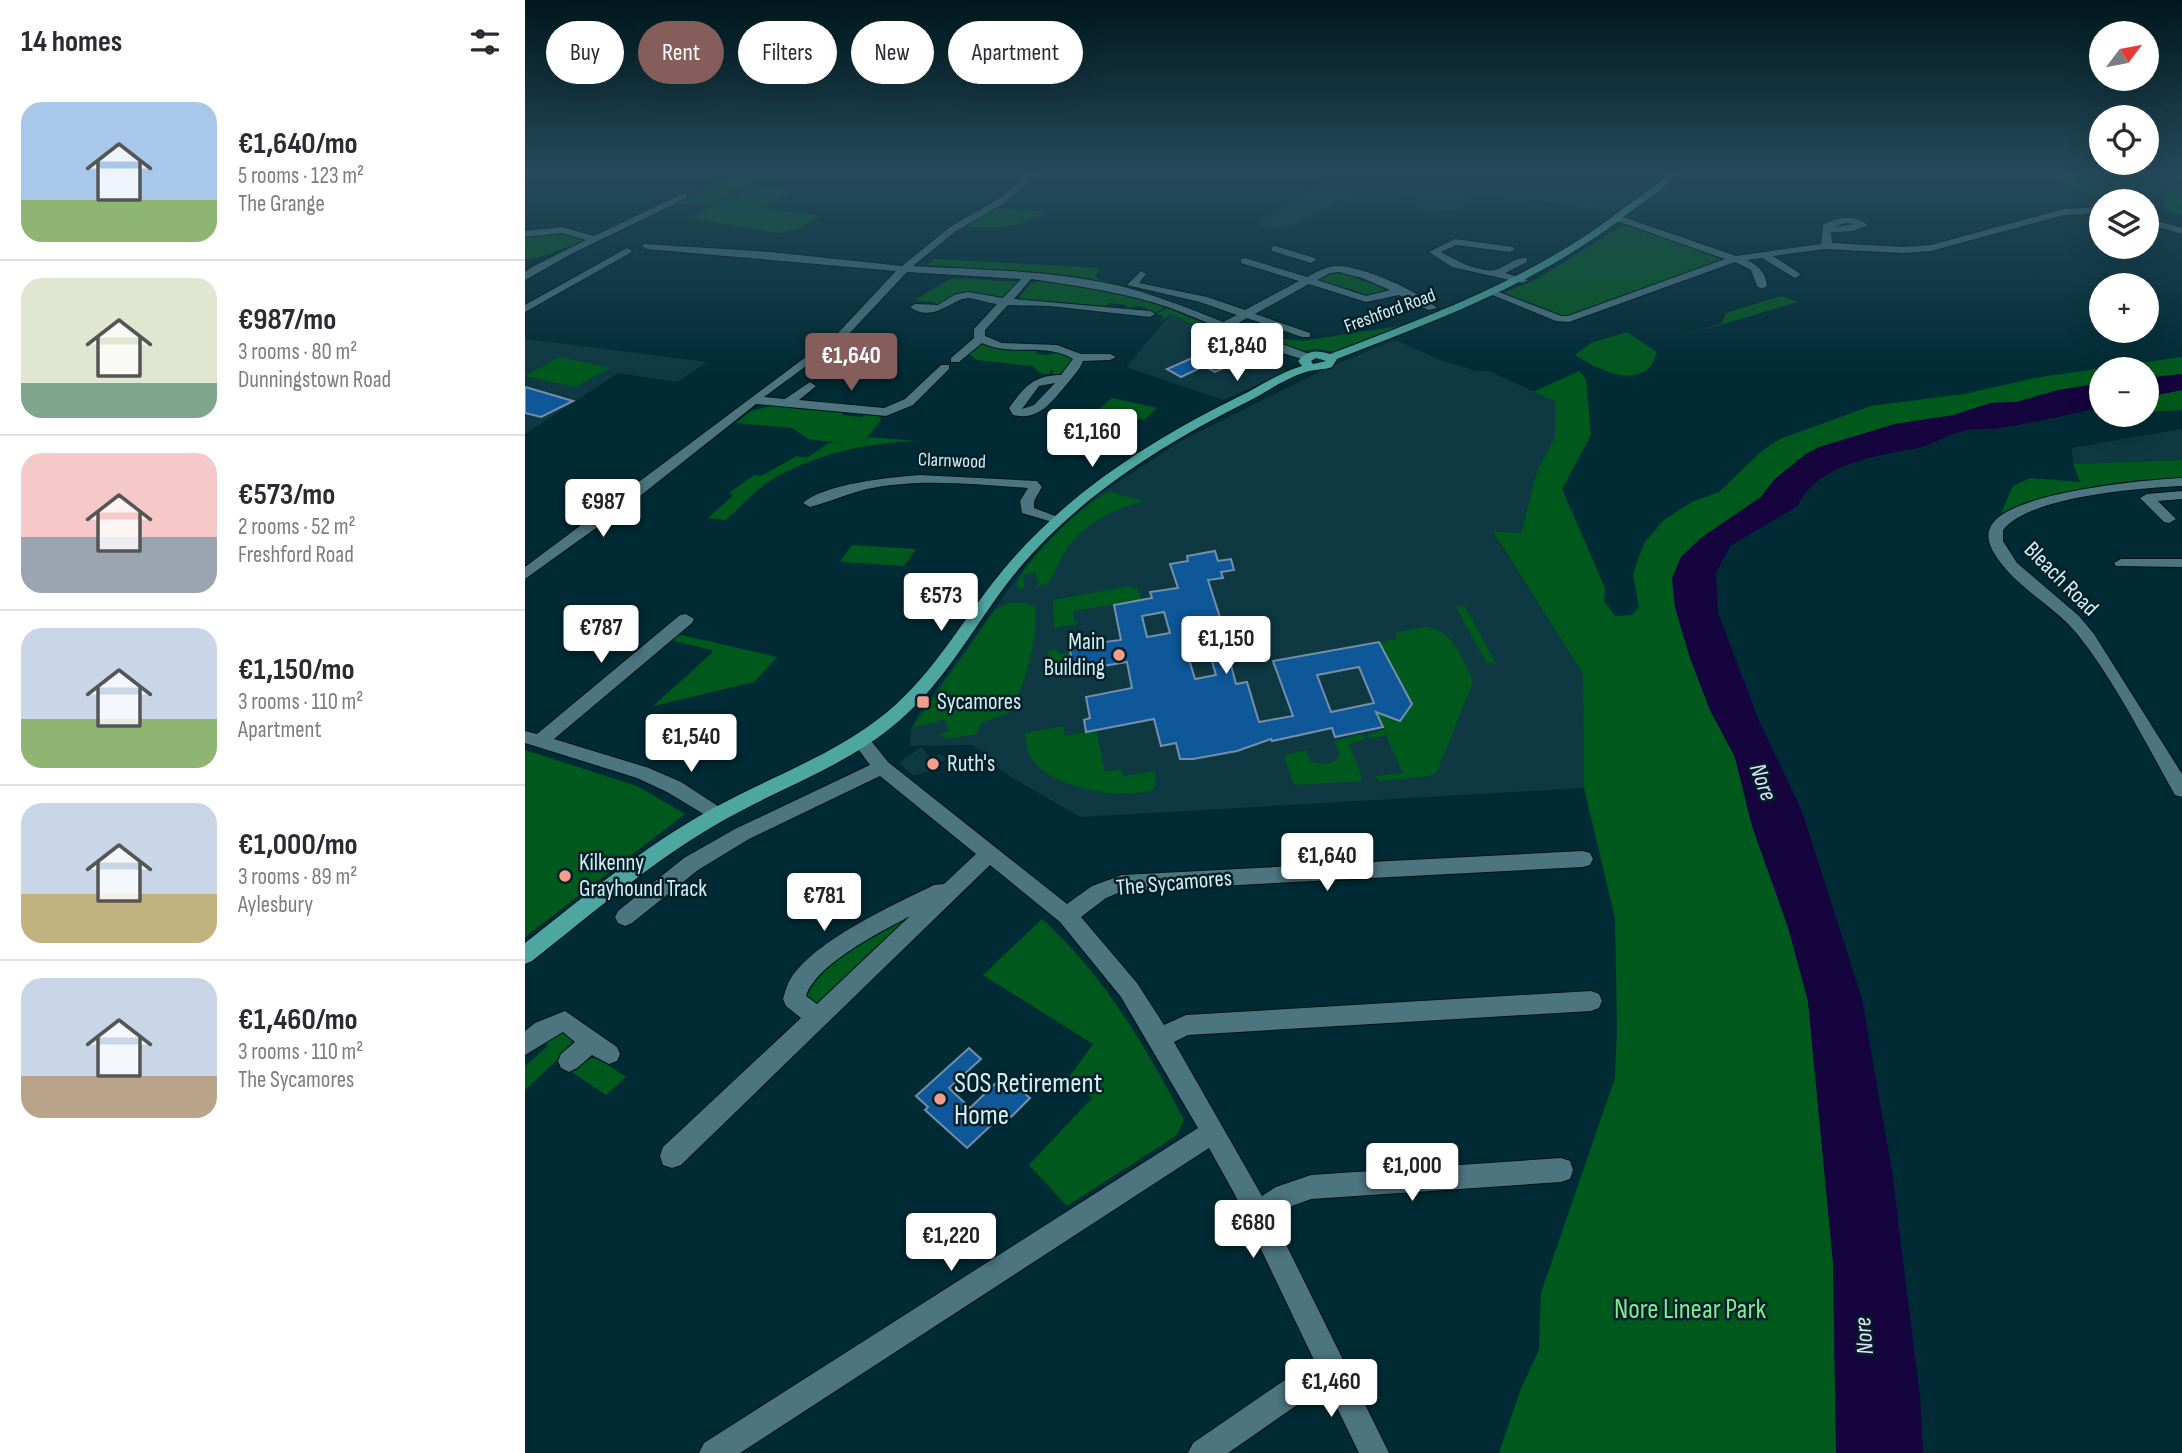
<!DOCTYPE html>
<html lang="en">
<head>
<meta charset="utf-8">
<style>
	body { margin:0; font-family:"Sofia Sans Condensed",sans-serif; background:#f2f2f3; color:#2b2b33; height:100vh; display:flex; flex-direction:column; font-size:26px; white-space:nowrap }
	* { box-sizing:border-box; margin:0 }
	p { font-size:23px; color:#7c7c81 }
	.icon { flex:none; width:38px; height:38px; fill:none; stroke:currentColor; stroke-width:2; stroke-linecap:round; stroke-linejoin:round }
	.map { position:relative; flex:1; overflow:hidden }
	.details { display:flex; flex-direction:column; background:#fff; width:525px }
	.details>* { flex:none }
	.guide { position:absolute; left:21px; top:21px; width:665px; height:63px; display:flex; gap:14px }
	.needle { width:46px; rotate:58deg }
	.buttons { position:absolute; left:1564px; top:21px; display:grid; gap:14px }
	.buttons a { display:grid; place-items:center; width:70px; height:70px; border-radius:50%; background:#fff; box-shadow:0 7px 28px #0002; font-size:35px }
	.price { position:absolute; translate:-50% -60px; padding:0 16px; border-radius:7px; background:#fff; color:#222; font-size:23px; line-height:46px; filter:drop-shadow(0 2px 4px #0008) }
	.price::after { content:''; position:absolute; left:50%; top:42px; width:21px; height:16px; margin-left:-10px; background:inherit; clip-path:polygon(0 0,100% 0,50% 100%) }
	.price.current { background:#855e5b; color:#fff }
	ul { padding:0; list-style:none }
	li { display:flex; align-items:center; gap:21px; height:175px; padding:0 21px }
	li+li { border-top:2px solid #e1e1e2 }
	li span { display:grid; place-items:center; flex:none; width:196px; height:140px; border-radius:21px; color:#555 }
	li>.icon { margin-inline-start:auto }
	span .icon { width:84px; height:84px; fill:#fffc; stroke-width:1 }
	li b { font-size:30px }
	h2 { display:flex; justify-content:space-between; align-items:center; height:84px; padding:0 21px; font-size:30px }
	.tag { padding:0 24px; border-radius:32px; background:#fff; box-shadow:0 7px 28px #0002; font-size:24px; line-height:63px }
	.tag.current { background:#855e5b; color:#fff }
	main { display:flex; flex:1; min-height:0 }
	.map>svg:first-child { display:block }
</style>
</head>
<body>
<main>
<section class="details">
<h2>14 homes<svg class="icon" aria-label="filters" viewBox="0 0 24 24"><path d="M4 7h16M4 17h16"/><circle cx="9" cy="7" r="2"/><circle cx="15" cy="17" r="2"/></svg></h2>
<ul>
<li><span style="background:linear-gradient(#a9c7e8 70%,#8fb573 0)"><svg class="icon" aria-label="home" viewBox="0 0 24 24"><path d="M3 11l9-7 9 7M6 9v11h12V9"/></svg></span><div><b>€1,640/mo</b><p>5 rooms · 123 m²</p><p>The Grange</p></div></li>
<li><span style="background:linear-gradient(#dfe7d0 75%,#7fa58c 0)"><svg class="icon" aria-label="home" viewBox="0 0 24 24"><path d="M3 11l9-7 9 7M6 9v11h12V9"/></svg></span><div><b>€987/mo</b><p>3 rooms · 80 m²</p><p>Dunningstown Road</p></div></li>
<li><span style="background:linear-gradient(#f6c9c9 60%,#9aa5b1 0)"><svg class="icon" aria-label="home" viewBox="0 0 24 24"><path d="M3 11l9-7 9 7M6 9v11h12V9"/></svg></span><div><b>€573/mo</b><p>2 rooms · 52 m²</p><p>Freshford Road</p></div></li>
<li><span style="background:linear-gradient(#c9d6e8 65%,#8fb573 0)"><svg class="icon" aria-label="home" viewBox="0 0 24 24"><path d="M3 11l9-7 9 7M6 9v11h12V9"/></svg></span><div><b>€1,150/mo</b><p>3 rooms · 110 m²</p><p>Apartment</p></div></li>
<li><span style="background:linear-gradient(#c9d6e8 65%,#c2b280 0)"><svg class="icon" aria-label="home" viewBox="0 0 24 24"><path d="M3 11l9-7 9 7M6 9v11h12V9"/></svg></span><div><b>€1,000/mo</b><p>3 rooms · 89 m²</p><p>Aylesbury</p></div></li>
<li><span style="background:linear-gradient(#c9d6e8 70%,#b9a48a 0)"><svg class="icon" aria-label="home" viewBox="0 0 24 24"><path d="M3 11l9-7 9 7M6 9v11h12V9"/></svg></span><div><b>€1,460/mo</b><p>3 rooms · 110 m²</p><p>The Sycamores</p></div></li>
</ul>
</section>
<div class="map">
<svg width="1657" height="1453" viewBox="0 0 1657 1453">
	<rect width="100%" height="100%" fill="#002b35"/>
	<g fill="#0e3942">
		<polygon points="820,171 1138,171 1126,188 1091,211 965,195 943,195 935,211 893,209 897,198 835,189 758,231 729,224"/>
		<polygon points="646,314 761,372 698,400 601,367"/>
		<polygon points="0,339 182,362 152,382 93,373 0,434"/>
		<polygon points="870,340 918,361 952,371 964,371 1030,401 1030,437 1012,471 996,533 968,533 1058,674 1059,788 555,817 488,778 456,756 460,753 448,745 385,746 386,728 392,717 496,572 533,532 572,496 659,439 802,368"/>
		<polygon points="1657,429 1657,460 1548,464 1547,448"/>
		<polygon points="396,747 407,759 415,754 421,759 403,771 389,776 374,763"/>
	</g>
	<g fill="#00591c">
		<path d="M 1548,171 L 1599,171 L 1657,195 L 1657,215 L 1640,211 L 1639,199 C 1610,185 1597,184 1568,197 L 1556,188 L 1518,179 Z"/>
		<polygon points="207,175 240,178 229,184 223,183 182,206 154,203"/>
		<polygon points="231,185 272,189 239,206 241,209 295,216 271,230 254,233 164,218"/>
		<path d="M 470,207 L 522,212 C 496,229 469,228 439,227 Z"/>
		<polygon points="1103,222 1198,260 1038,318 977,294 1010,280"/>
		<path d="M 28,232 L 54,236 L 60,241 C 39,246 20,259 0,259 L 0,235 Z"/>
		<polygon points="409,259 575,268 570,275 573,279 602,287 524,273 402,265"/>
		<polygon points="807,270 834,275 830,277 839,282 844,280 864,292 848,298 836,296 839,294 823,288 817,290 793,281"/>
		<polygon points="427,278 494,282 478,298 452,295 409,307 411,303 389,300"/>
		<polygon points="981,278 987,282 951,300 811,352 791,349 769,352 719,330 722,328 753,338 777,341 868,327 886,323 982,282"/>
		<polygon points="516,281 586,291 640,307 630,313 616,306 600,308 602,305 584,303 581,306 493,299 506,283"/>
		<polygon points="1256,296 1273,302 1157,336 1197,323 1201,313"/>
		<polygon points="642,308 757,355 758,358 754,364 762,371 646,314 634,323 639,316 631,314"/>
		<path d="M 1102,332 L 1132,352 C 1130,356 1128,364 1125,367 C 1105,387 1069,367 1050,355 L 1066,343 Z"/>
		<polygon points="455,343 513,351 511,354 523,355 527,352 526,356 530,352 551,359 540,374 527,374 529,370 526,370 524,374 517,374 507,366 452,360 443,354"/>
		<polygon points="34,357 85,368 50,387 0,376"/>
		<polygon points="1657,357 1657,374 1622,378 1622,369 1577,369 1577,383 1534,390 1492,402 1466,403 1429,415 1370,424 1281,454 1250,479 1236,497 1176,538 1164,655 1185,710 1210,757 1227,826 1263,927 1283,1001 1308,1262 1311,1453 974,1453 995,1391 1014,1350 1016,1293 1090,1078 1092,1028 1090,918 1059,788 1058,674 968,532 996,533 1012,471 1030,437 1030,401 1008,392 1054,371 1061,379 1066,435 1037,489 1080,588 1079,601 1090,616 1107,615 1114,607 1108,574 1119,543 1139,520 1167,502 1194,492 1237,451 1255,439 1346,406 1439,394 1515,377"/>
		<polygon points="1657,390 1657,410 1622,412 1622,397"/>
		<polygon points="587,398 632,408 619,420 573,410"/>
		<path d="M 249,405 L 319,411 L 317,415 L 336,417 L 340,414 L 355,416 L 356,420 L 336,445 L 343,437 L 393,441 C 345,442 295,453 251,477 C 233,487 217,505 201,520 L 183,518 L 209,495 L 204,493 L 229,475 L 236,476 L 272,456 L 282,458 L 304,443 L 322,444 L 283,439 L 267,428 L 211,423 L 226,411 Z"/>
		<path d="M 1657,460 L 1657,478 C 1594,478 1535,492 1476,513 L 1488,486 L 1505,478 L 1555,482 L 1548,464 Z"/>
		<path d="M 586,492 L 619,501 C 583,511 558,524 538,555 C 532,565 529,575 522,584 L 513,586 L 511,573 L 498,575 L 499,589 L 492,588 C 490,568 565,496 586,492 Z"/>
		<polygon points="327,545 391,549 379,566 315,562"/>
		<polygon points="604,586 612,589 617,600 548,611 549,621 553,621 551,624 529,628 528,600"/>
		<path d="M 484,603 L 502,603 L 510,607 C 514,641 499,681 486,712 L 456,723 L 451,734 L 422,739 L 414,734 L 423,732 L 421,719 L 387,728 L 470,610 Z"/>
		<polygon points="939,605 971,664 961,662 931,607"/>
		<path d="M 900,627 C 927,628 939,661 948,682 L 912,772 L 905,776 L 854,781 L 850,776 L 878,773 L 861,735 L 844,739 L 843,734 L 859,730 L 851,712 L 875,721 L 885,707 L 883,695 L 866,662 L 850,665 L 862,658 L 854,642 L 873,639 L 870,633 Z"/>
		<polygon points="152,634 252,657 229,682 128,706 187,653 187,650 145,640"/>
		<polygon points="530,649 536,654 545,652 548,671 516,677 524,650"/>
		<path d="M 538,726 L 540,736 L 571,730 L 580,772 L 595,769 L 598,776 L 630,771 L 631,784 L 627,790 C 595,800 528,789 507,759 C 502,752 501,741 500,733 Z"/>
		<path d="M 837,734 L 840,739 L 824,744 L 837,777 L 835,781 L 770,785 L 768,782 L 759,757 L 761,755 L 781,750 L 786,762 C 796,764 809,767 815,755 L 809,741 Z"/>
		<polygon points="0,750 112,786 160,814 0,937"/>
		<path d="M 397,909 L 297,1002 L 290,1002 L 279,994 L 280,982 C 318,954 355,929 397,909 Z"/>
		<path d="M 517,919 C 579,975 621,1047 659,1120 L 652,1135 L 542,1206 L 504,1165 L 567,1098 L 544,1077 L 568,1044 L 458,975 Z"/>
		<polygon points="40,1031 47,1037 47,1046 0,1090 0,1066 23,1046 15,1040"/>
		<polygon points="71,1057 101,1077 81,1095 45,1071 55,1062"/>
	</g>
	<g fill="#15043e">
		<polygon points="1657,374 1657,390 1622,397 1622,378"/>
		<path d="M 1577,383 L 1577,407 C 1544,415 1510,422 1476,428 C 1464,430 1451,428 1439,431 C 1423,434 1409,444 1393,448 C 1355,455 1290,464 1273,506 L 1205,546 L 1191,573 L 1193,613 L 1235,723 L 1277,811 L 1337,999 L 1367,1171 L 1395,1397 L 1398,1453 L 1311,1453 L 1308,1262 L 1283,1001 L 1263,927 L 1227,826 L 1210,757 L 1185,710 L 1164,655 L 1150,607 L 1147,578 L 1156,557 L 1176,538 L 1236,497 L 1250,479 L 1281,454 L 1294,447 L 1370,424 L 1429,415 L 1466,403 L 1492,402 L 1533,390 Z"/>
	</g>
	<g fill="#0e5799" stroke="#768ea9" stroke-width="2" fill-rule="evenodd">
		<polygon points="687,345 716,360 690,372 679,366 656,377 642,369 674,355 669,353"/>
		<polygon points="0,387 14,391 48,401 16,417 0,413"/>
		<path d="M 690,551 L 693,561 L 706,559 L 709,570 L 696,572 L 698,578 L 683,580 L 700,633 L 697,635 L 703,666 L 706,665 L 711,684 L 722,682 L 734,722 L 768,716 L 748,661 L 854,642 L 887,704 L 875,721 L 851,712 L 858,727 L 810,737 L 807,728 L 747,741 L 746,739 L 712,751 L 668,759 L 655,759 L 651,743 L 636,746 L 629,719 L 561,732 L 559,720 L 565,718 L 561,697 L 607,688 L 602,662 L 549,671 L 544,645 L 571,640 L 572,643 L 596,640 L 589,605 L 627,598 L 625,592 L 653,588 L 645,564 L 663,561 L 662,556 ZM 639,612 L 645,633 L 622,637 L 617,616 ZM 682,645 L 691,675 L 670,679 L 661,649 ZM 834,667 L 849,703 L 806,712 L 792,675 Z"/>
		<polygon points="444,1048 456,1059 424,1088 445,1108 478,1076 505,1098 486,1117 480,1112 442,1148 400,1110 403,1107 391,1096"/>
	</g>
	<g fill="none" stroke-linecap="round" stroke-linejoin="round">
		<g stroke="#001117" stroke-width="2">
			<g id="minor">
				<path d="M 506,171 L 516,171 L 481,202 L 431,231 L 388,266 C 455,270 526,270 591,285 C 628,294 663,308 698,322 L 712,315 L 675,302 L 602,285 L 616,271 L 621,274 L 614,283 L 682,297 L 720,310 L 774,281 L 716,263 L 716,259 L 720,258 L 782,277 C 792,272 801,266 812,266 C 838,266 893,291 912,308 L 903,310 L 874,295 L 841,302 L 784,284 L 730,314 L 785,333 L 785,337 L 777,337 L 722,318 L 708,326 L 787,355 L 789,357 L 783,360 C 734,349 690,324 643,307 C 598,292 553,286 506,279 L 489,299 L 625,311 L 630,314 L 625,317 L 525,306 L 483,305 L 460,330 L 460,336 L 477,343 L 532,345 L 556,354 L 585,354 L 591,357 L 585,360 L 558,361 C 554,371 548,376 542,384 C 526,402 515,421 488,415 L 484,408 C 499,387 509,375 536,375 L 548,359 C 521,342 486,357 457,343 L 434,362 L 426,362 L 426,358 L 449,338 L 449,329 L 472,304 C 462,303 453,299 444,298 C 427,298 409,324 385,307 L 390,304 L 413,305 L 429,295 L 443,292 L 478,298 L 496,279 L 382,272 L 321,337 L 239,397 L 260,399 L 285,382 L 291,386 L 274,400 L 359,408 L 380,399 L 416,365 L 424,365 L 424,369 L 388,405 L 361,416 L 231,404 L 110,500 L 0,579 L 0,567 L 313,333 L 371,271 L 122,249 L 117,246 L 119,244 L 245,252 L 377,266 L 425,227 L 475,198 ZM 814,272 L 837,278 L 865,290 L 841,296 L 792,280 L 805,273 ZM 530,383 L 509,405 L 497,409 L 514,386 Z"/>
				<polygon points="159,193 162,194 162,198 48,253 0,280 0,272 7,267 61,240 37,233 0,237 0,231 37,227 69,236"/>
				<path d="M 1577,207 L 1577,213 L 1539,215 L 1406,251 L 1378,253 L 1299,249 L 1248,256 L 1274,273 L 1275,275 L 1270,278 L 1237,258 L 1222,260 C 1234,266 1241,273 1242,286 L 1237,289 L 1232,286 L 1226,270 L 1210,262 L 1044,322 L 1031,321 L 965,294 L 974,292 L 1036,316 L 1043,316 L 1200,259 L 1092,221 L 1090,219 L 1095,216 L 1211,256 L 1296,244 L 1298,225 C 1312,217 1329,214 1343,225 L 1329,231 L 1306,232 L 1307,243 L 1378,247 L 1406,245 L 1539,209 ZM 1320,223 L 1330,224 L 1309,227 Z"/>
				<polygon points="1622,218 1657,228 1657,234 1622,224"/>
				<path d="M 930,239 L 988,247 L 990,249 L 985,252 L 931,245 L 916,252 C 930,260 954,273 970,270 C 981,267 989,257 1002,258 L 1002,262 L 980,273 L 1003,280 L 998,283 L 927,267 L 904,252 Z"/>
				<polygon points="750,246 790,258 791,260 786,263 747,251 747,247"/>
				<polygon points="102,248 107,251 105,253 0,312 0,305"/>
				<path d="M 395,475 L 512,481 L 517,487 L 509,501 L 509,508 L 541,520 L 534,524 L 497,513 L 495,501 L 503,488 C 449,484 394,478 342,489 C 322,494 304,502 285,507 L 278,503 C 298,484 367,477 395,475 Z"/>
				<path d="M 1657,478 L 1657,486 C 1615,488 1505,496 1478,530 L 1478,541 L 1492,563 L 1554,616 L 1569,634 L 1657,774 L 1657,797 L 1650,795 C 1620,742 1591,683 1553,635 C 1529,605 1490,588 1469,553 C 1465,546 1461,536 1465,528 C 1479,492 1621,480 1657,478 Z"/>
				<polygon points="1657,491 1657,499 1633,501 1651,519 1644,523 1639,522 1615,498 1622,494"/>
				<polygon points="1596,559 1657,559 1657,567 1591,566 1589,563"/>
				<polygon points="161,614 169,619 167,623 29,739 124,768 156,782 199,810 201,815 199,820 192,822 142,792 112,778 0,743 0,731 12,734 155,615"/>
				<path d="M 337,736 L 343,737 L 363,762 L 542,904 L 567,886 L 597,875 L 1058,851 L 1065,853 L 1068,859 L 1065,865 L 1058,867 L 598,891 L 581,898 L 556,917 L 612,983 L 639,1025 L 661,1015 L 1066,991 L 1074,994 L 1077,1001 L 1074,1008 L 1066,1011 L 663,1035 L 649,1042 L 737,1196 L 751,1187 L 786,1175 L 1036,1158 L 1045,1161 L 1048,1170 L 1045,1179 L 1036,1182 L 786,1199 L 767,1206 L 748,1218 L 864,1453 L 834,1453 L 801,1385 L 703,1453 L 663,1453 L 668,1443 L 789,1360 L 709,1193 L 684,1148 L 215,1453 L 174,1453 L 179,1443 L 673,1128 L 596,997 L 535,922 L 465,865 L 156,1165 L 147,1168 L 138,1165 L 135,1156 L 138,1147 L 276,1018 L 261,1006 L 258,999 C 260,992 262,984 266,978 C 291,940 368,905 409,885 L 419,884 L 451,854 L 355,776 L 224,839 L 173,870 L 107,923 L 100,926 L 93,923 L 90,917 L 93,911 L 159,858 L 210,829 L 345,765 L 328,742 L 331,737 ZM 385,916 L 292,1004 L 281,996 C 292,963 356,932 385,916 Z"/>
				<polygon points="40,1011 92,1047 95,1054 92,1061 84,1064 67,1055 52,1068 44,1072 36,1068 33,1061 36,1054 50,1042 38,1032 0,1055 0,1031 10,1023"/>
			</g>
		</g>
		<g stroke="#001117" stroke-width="2">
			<path id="major" d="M 1145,171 L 1154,171 C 1141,189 1122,199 1105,212 C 1017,282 915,319 812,359 L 807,367 C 799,370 790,369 781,372 C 761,378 743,391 724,401 C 636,445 551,498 488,576 C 450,624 421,681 374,721 C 322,766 257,787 199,820 C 130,859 69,912 7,961 L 0,964 L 0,943 C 60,896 118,847 185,810 C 244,777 308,756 361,713 C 409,674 439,617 478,570 C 542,493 626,440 715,396 C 736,386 755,372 777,366 L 773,361 C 782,350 793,350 805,354 C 909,314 1011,277 1099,208 C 1114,196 1132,186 1145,171 ZM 791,358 L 801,361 L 788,364 L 786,361 Z"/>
		</g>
		<use href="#minor" fill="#4c7580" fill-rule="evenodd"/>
		<use href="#major" fill="#4da7a0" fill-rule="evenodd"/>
	</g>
	<linearGradient id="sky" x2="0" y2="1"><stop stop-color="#00181d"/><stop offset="0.46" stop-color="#264a5c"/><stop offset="1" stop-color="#264a5c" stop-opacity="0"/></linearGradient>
	<rect width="1657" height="375" fill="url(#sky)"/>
	<g fill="#f49d8c" stroke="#012028" stroke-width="2.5">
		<circle cx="594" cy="655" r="7"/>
		<rect x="391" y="695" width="14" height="14" rx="3.5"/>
		<circle cx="408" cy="764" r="7"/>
		<circle cx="40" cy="876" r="7"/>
		<circle cx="415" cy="1099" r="7"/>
	</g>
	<g text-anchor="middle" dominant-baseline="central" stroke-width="5" stroke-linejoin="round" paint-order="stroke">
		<g font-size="19" fill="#d8eef5" stroke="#012028">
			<text transform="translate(865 311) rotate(-20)">Freshford Road</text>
			<text transform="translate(427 461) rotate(2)">Clarnwood</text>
		</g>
		<g font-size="23" fill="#d8eef5" stroke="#012028">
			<text transform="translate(1536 579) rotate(45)">Bleach Road</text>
			<text transform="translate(649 883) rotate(-5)">The Sycamores</text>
		</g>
		<g font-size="23" fill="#d8eef5" stroke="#012028" text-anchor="start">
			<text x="580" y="642" text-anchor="end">Main<tspan x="580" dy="26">Building</tspan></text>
			<text x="412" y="702">Sycamores</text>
			<text x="422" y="764">Ruth's</text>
			<text x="54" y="863">Kilkenny<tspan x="54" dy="26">Grayhound Track</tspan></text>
		</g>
		<g font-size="24" font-style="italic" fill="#e2e1f9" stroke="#012028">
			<text transform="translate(1238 782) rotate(70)">Nore</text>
			<text transform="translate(1339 1336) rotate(-95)">Nore</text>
		</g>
		<g font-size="28" fill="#d8eef5" stroke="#012028" text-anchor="start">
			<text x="429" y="1083">SOS Retirement<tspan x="429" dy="32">Home</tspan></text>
		</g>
		<g font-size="28" fill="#82e990" stroke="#012028">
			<text x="1165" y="1309">Nore Linear Park</text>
		</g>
	</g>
</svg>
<div class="buttons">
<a><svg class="needle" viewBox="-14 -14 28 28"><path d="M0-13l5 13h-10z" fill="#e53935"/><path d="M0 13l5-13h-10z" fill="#7c7c81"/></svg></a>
<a><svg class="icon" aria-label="locate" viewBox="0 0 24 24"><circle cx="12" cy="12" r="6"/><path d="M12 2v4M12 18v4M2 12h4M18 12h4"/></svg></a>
<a><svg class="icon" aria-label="layers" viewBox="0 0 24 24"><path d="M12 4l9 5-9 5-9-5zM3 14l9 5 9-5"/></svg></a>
<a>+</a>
<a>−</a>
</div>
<b class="price" style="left:712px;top:383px">€1,840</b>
<b class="price current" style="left:326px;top:393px">€1,640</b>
<b class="price" style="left:567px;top:469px">€1,160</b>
<b class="price" style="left:78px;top:539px">€987</b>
<b class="price" style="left:416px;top:633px">€573</b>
<b class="price" style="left:76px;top:665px">€787</b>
<b class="price" style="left:701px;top:676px">€1,150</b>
<b class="price" style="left:166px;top:774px">€1,540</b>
<b class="price" style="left:802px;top:893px">€1,640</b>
<b class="price" style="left:299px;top:933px">€781</b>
<b class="price" style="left:887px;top:1203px">€1,000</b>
<b class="price" style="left:728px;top:1260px">€680</b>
<b class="price" style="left:426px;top:1273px">€1,220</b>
<b class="price" style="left:806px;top:1419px">€1,460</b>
<div class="guide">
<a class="tag">Buy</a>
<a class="tag current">Rent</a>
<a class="tag">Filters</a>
<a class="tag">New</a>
<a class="tag">Apartment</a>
</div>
</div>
</main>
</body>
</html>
